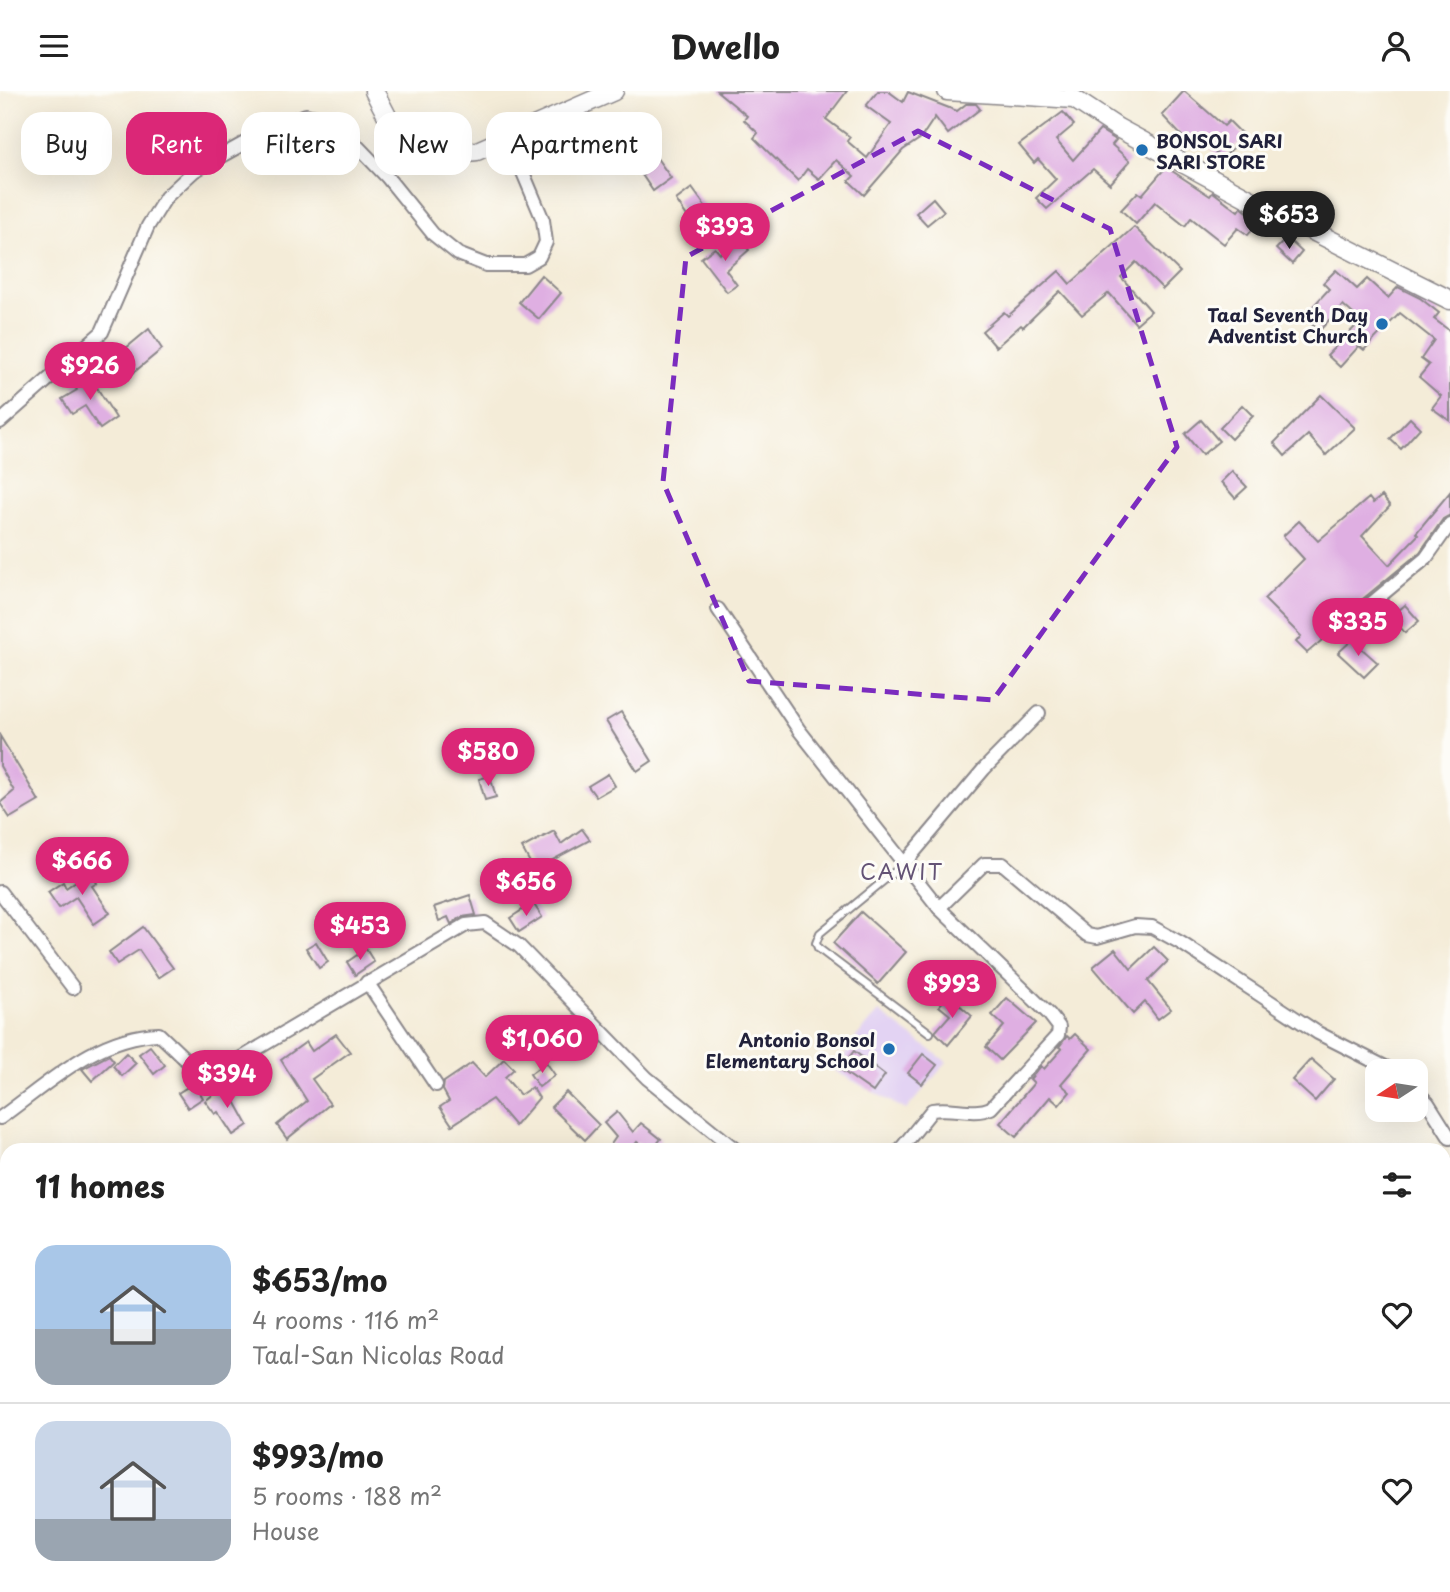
<!DOCTYPE html>
<html lang="en">
<head>
<meta charset="utf-8">
<style>
	body { margin:0; font-family:"Playpen Sans",sans-serif; background:#f6f6f6; color:#222; height:100vh; display:flex; flex-direction:column; font-size:26px; white-space:nowrap }
	* { box-sizing:border-box; margin:0 }
	p { font-size:23px; color:#767676 }
	.icon { flex:none; width:38px; height:38px; fill:none; stroke:currentColor; stroke-width:2; stroke-linecap:round; stroke-linejoin:round }
	.map { position:relative; flex:1; overflow:hidden }
	.drawer { position:absolute; left:0px; top:1052px; width:1451px; height:450px; display:flex; flex-direction:column; background:#fff; border-radius:21px 21px 0 0; box-shadow:0 7px 28px #0002 }
	.drawer>* { flex:none }
	.guide { position:absolute; left:21px; top:21px; width:700px; height:63px; display:flex; gap:14px }
	.needle { width:46px; rotate:258deg }
	.tools { position:absolute; left:1365px; top:968px; display:grid; gap:14px }
	.tools a { display:grid; place-items:center; width:63px; height:63px; border-radius:14px; background:#fff; box-shadow:0 7px 28px #0002; font-size:35px }
	.price { position:absolute; translate:-50% -60px; padding:0 16px; border-radius:24px; background:#db2777; color:#fff; font-size:23px; line-height:46px; filter:drop-shadow(0 2px 4px #0008) }
	.price::after { content:''; position:absolute; left:50%; top:42px; width:21px; height:16px; margin-left:-10px; background:inherit; clip-path:polygon(0 0,100% 0,50% 100%) }
	.price.active { background:#222; color:#fff }
	ul { padding:0; list-style:none }
	li { display:flex; align-items:center; gap:21px; height:175px; padding:0 35px }
	li+li { border-top:2px solid #e0e0e0 }
	li span { display:grid; place-items:center; flex:none; width:196px; height:140px; border-radius:21px; color:#555 }
	li>.icon { margin-inline-start:auto }
	span .icon { width:84px; height:84px; fill:#fffc; stroke-width:1 }
	li b { font-size:30px }
	h2 { display:flex; justify-content:space-between; align-items:center; height:84px; padding:0 35px; font-size:30px }
	.pill { padding:0 24px; border-radius:21px; background:#fff; box-shadow:0 7px 28px #0002; font-size:24px; line-height:63px }
	.pill.active { background:#db2777; color:#fff }
	header { display:flex; justify-content:space-between; align-items:center; height:91px; padding:0 35px; background:#fff; font-size:32px; font-weight:700 }
	.map>svg:first-child { display:block }
</style>
</head>
<body>
<header><svg class="icon" aria-label="menu" viewBox="0 0 24 24"><path d="M4 6h16M4 12h16M4 18h16"/></svg>Dwello<svg class="icon" aria-label="person" viewBox="0 0 24 24"><circle cx="12" cy="8" r="4"/><path d="M4 21q1-7 8-7t8 7"/></svg></header>
<div class="map">
<svg width="1450" height="1501" viewBox="0 0 1450 1501">
	<rect width="100%" height="100%" fill="#fdfcf7"/>
	<filter id="ink" filterUnits="userSpaceOnUse"><feTurbulence type="fractalNoise" baseFrequency=".0143" numOctaves="2"/><feDisplacementMap in="SourceGraphic" scale="14" xChannelSelector="R" yChannelSelector="G"/><feConvolveMatrix kernelMatrix="1 2 1 2 8 2 1 2 1" color-interpolation-filters="sRGB"/></filter>
	<filter id="wash" filterUnits="userSpaceOnUse"><feTurbulence type="fractalNoise" baseFrequency=".00686" numOctaves="4" result="noise"/><feDisplacementMap in="SourceGraphic" scale="28" xChannelSelector="R" yChannelSelector="G"/><feGaussianBlur stdDeviation="1.57" result="paint"/><feColorMatrix in="noise" values="0 0 0 0 0 0 0 0 0 0 0 0 0 0 0 0 0 1.4 0 .05"/><feComposite in="paint" operator="in"/></filter>
	<g filter="url(#wash)">
		<rect width="100%" height="100%" fill="#f4ecd8"/>
		<polygon fill="#e3d3f3" points="879,921 947,971 906,1019 835,980 857,945"/>
		<g id="blocks">
			<g fill="#dfafe2">
				<polygon points="717,0 847,0 826,28 850,46 847,50 867,67 891,33 866,15 878,0 888,0 903,11 908,1 957,20 966,13 976,13 980,18 948,43 935,26 921,47 903,59 864,104 849,90 854,85 836,69 819,88 807,78 798,90 754,47 758,42 744,29 747,25"/>
				<polygon points="1184,0 1224,35 1229,30 1245,46 1221,68 1203,48 1194,58 1162,24"/>
				<polygon points="1063,21 1074,34 1056,49 1073,69 1100,39 1116,49 1112,54 1130,70 1110,93 1093,78 1047,118 1036,107 1056,88 1038,68 1034,72 1019,54"/>
				<polygon points="654,63 671,87 653,100 636,75"/>
				<polygon points="1166,76 1210,105 1213,101 1238,120 1241,116 1259,130 1248,144 1238,137 1224,153 1191,127 1185,135 1155,111 1136,133 1121,119 1138,101 1142,104"/>
				<polygon points="692,97 708,119 691,131 676,109"/>
				<polygon points="933,107 944,120 927,134 916,122"/>
				<polygon points="1134,136 1180,181 1163,198 1136,171 1121,186 1151,220 1136,233 1109,202 1082,224 1060,200 1023,236 1021,234 996,256 982,240 1004,221 1008,225 1059,180 1070,193"/>
				<polygon points="739,147 749,159 726,179 737,194 727,201 701,167 715,157 720,163"/>
				<polygon points="1287,147 1302,161 1292,173 1276,158"/>
				<polygon points="1336,179 1357,198 1367,188 1388,207 1398,196 1420,207 1439,222 1434,228 1450,240 1450,330 1432,317 1441,305 1419,286 1429,274 1421,268 1434,249 1400,222 1364,259 1359,255 1340,276 1327,264 1361,230 1343,214 1319,240 1304,225 1329,198 1323,192"/>
				<polygon points="541,184 561,202 539,228 519,211"/>
				<polygon points="149,238 162,258 133,282 119,263"/>
				<polygon points="89,284 116,327 100,338 85,315 72,323 62,308 77,299 73,293"/>
				<polygon points="1321,304 1355,337 1326,364 1308,344 1285,365 1274,352"/>
				<polygon points="1242,314 1253,325 1231,348 1220,337"/>
				<polygon points="1410,327 1420,337 1401,358 1390,348"/>
				<polygon points="1201,329 1219,350 1202,364 1185,343"/>
				<polygon points="1232,380 1247,396 1235,407 1221,391"/>
				<polygon points="1450,401 1450,424 1443,428 1420,461 1337,529 1335,538 1307,562 1296,551 1301,545 1264,508 1304,468 1283,445 1299,430 1318,450 1369,407 1373,412 1382,405 1390,415 1362,445 1389,474 1418,444 1416,442"/>
				<polygon points="1405,514 1419,530 1405,542 1391,526"/>
				<polygon points="1352,549 1378,572 1364,586 1338,562"/>
				<polygon points="621,621 652,670 637,680 606,630"/>
				<polygon points="0,645 39,710 10,727 0,712 14,700 0,675"/>
				<polygon points="608,683 615,695 596,706 588,695"/>
				<polygon points="490,685 496,706 485,709 479,688"/>
				<polygon points="582,738 590,749 534,779 522,757 554,740 561,753"/>
				<polygon points="89,781 97,792 92,795 110,822 94,833 76,806 59,817 48,801 63,791 66,797"/>
				<polygon points="470,804 476,824 462,826 451,833 448,826 439,830 434,816"/>
				<polygon points="533,812 542,826 519,841 510,827"/>
				<polygon points="861,821 906,861 878,893 833,852"/>
				<polygon points="143,836 173,877 158,887 139,859 117,873 109,861"/>
				<polygon points="316,851 328,871 319,877 306,857"/>
				<polygon points="1154,856 1168,870 1148,890 1171,918 1158,928 1145,911 1133,923 1093,876 1115,858 1131,878"/>
				<polygon points="366,858 374,871 355,884 347,871"/>
				<polygon points="948,904 972,925 948,954 935,941 950,924 939,915"/>
				<polygon points="1007,907 1036,932 1000,969 986,956 1004,935 992,924"/>
				<polygon points="567,931 573,940 554,953 548,944"/>
				<polygon points="336,943 350,961 312,988 330,1013 287,1048 277,1034 307,1010 281,969 306,951 312,960"/>
				<polygon points="1075,943 1091,958 1061,993 1070,1001 1059,1014 1050,1006 1016,1046 1000,1032 1034,992 1030,988 1041,975 1044,978 1062,958 1059,956 1067,945 1070,948"/>
				<polygon points="150,955 165,974 154,983 139,963"/>
				<polygon points="854,960 885,984 873,1001 840,978"/>
				<polygon points="126,962 136,972 122,985 113,975"/>
				<polygon points="923,963 937,974 922,993 908,982"/>
				<polygon points="109,964 114,970 92,990 82,978"/>
				<polygon points="504,968 514,978 505,986 520,1004 532,996 539,1007 515,1035 492,1008 452,1034 440,1016 449,1010 443,999 444,991 472,972 485,986"/>
				<polygon points="1311,968 1334,988 1315,1010 1292,989"/>
				<polygon points="546,971 555,984 539,996 530,983"/>
				<polygon points="194,992 203,1007 188,1017 178,1002"/>
				<polygon points="226,994 248,1034 233,1044 218,1021 215,1023 205,1010"/>
				<polygon points="566,1001 599,1034 585,1049 551,1016"/>
				<polygon points="617,1021 633,1041 641,1032 661,1048 652,1059 647,1059 637,1051 631,1059 607,1059 616,1046 604,1032"/>
			</g>
		</g>
	</g>
	<g filter="url(#ink)">
		<use href="#blocks" fill-opacity="0" stroke="#8b878a" stroke-width="2"/>
		<g fill="none" stroke-linecap="round" stroke-linejoin="round">
			<g stroke="#8b878a" stroke-width="10">
				<polyline id="service" points="904,773 820,842 816,852 818,857 930,942"/>
			</g>
			<g stroke="#8b878a" stroke-width="16">
				<g id="minor">
					<polyline points="0,331 102,241 148,135 166,106 194,80 272,37 306,24 322,27 338,35 387,86 433,143 458,163 486,174 525,174 539,166 546,151 543,129 508,46"/>
					<path d="M 718,518 L 799,639 L 939,817 L 1049,923 L 1059,936 L 1058,944 L 991,1017 C 973,1025 952,1015 932,1019 L 900,1059"/>
					<polyline points="1343,536 1426,467 1450,433"/>
					<polyline points="904,773 984,678 1039,622"/>
					<polyline points="0,801 73,897"/>
					<polyline points="939,817 984,773 1003,773 1087,844 1097,846 1135,835 1152,836 1181,852 1318,942 1393,980"/>
					<polyline points="367,891 436,994"/>
					<polyline points="1416,1000 1428,1012 1450,1047"/>
					<path d="M 0,1027 C 49,992 96,945 159,943 L 206,988 L 466,834 L 485,832 L 519,855 L 647,987 L 736,1059"/>
					<polyline points="0,1444 7,1437"/>
				</g>
			</g>
			<g stroke="#8b878a" stroke-width="18">
				<g id="tertiary">
					<polyline points="1444,1080 1450,1076"/>
					<polyline points="1203,1494 1204,1501"/>
				</g>
			</g>
			<g stroke="#8b878a" stroke-width="21">
				<g id="secondary">
					<polyline points="374,0 400,50 423,65 477,60 614,0"/>
					<polyline points="947,0 1074,8 1118,37 1253,110 1450,209"/>
				</g>
			</g>
			<use href="#service" stroke="#fff" stroke-width="6"/>
			<use href="#minor" stroke="#fff" stroke-width="12"/>
			<use href="#tertiary" stroke="#fff" stroke-width="14"/>
			<use href="#secondary" stroke="#fff" stroke-width="18"/>
		</g>
	</g>
	<path fill="none" stroke="#7b2cbf" stroke-width="5" stroke-dasharray="14 9" stroke-linejoin="round" d="M 918,40 L 1110,138 L 1177,356 L 993,609 L 749,590 L 663,391 L 686,166 Z"/>
	<g fill="#1f6fb2" stroke="#fdfcf7" stroke-width="2.5">
		<circle cx="1142" cy="59" r="7"/>
		<circle cx="1382" cy="233" r="7"/>
		<circle cx="889" cy="958" r="7"/>
	</g>
	<g text-anchor="middle" dominant-baseline="central" stroke-width="6" stroke-linejoin="round" paint-order="stroke">
		<g font-size="18" font-weight="bold" fill="#22223b" stroke="#fdfcf7" text-anchor="end">
			<text x="1156" y="49" text-anchor="start">BONSOL SARI<tspan x="1156" dy="21">SARI STORE</tspan></text>
			<text x="1368" y="223">Taal Seventh Day<tspan x="1368" dy="21">Adventist Church</tspan></text>
			<text x="875" y="948">Antonio Bonsol<tspan x="875" dy="21">Elementary School</tspan></text>
		</g>
		<g font-size="21" letter-spacing="2" fill="#645375" stroke="#fdfcf7">
			<text x="902" y="780">CAWIT</text>
		</g>
	</g>
</svg>
<div class="tools">
<a><svg class="needle" viewBox="-14 -14 28 28"><path d="M0-13l5 13h-10z" fill="#e53935"/><path d="M0 13l5-13h-10z" fill="#767676"/></svg></a>
</div>
<b class="price active" style="left:1289px;top:160px">$653</b>
<b class="price" style="left:725px;top:172px">$393</b>
<b class="price" style="left:90px;top:311px">$926</b>
<b class="price" style="left:1358px;top:567px">$335</b>
<b class="price" style="left:488px;top:697px">$580</b>
<b class="price" style="left:82px;top:806px">$666</b>
<b class="price" style="left:526px;top:827px">$656</b>
<b class="price" style="left:360px;top:871px">$453</b>
<b class="price" style="left:952px;top:929px">$993</b>
<b class="price" style="left:542px;top:984px">$1,060</b>
<b class="price" style="left:227px;top:1019px">$394</b>
<div class="guide">
<a class="pill">Buy</a>
<a class="pill active">Rent</a>
<a class="pill">Filters</a>
<a class="pill">New</a>
<a class="pill">Apartment</a>
</div>
<section class="drawer">
<h2>11 homes<svg class="icon" aria-label="filters" viewBox="0 0 24 24"><path d="M4 7h16M4 17h16"/><circle cx="9" cy="7" r="2"/><circle cx="15" cy="17" r="2"/></svg></h2>
<ul>
<li><span style="background:linear-gradient(#a9c7e8 60%,#9aa5b1 0)"><svg class="icon" aria-label="home" viewBox="0 0 24 24"><path d="M3 11l9-7 9 7M6 9v11h12V9"/></svg></span><div><b>$653/mo</b><p>4 rooms · 116 m²</p><p>Taal-San Nicolas Road</p></div><svg class="icon" aria-label="heart" viewBox="0 0 24 24"><path d="M12 20l-8-8c-3-5 5-10 8-4 3-6 11-1 8 4z"/></svg></li>
<li><span style="background:linear-gradient(#c9d6e8 70%,#9aa5b1 0)"><svg class="icon" aria-label="home" viewBox="0 0 24 24"><path d="M3 11l9-7 9 7M6 9v11h12V9"/></svg></span><div><b>$993/mo</b><p>5 rooms · 188 m²</p><p>House</p></div><svg class="icon" aria-label="heart" viewBox="0 0 24 24"><path d="M12 20l-8-8c-3-5 5-10 8-4 3-6 11-1 8 4z"/></svg></li>
</ul>
</section>
</div>
</body>
</html>
